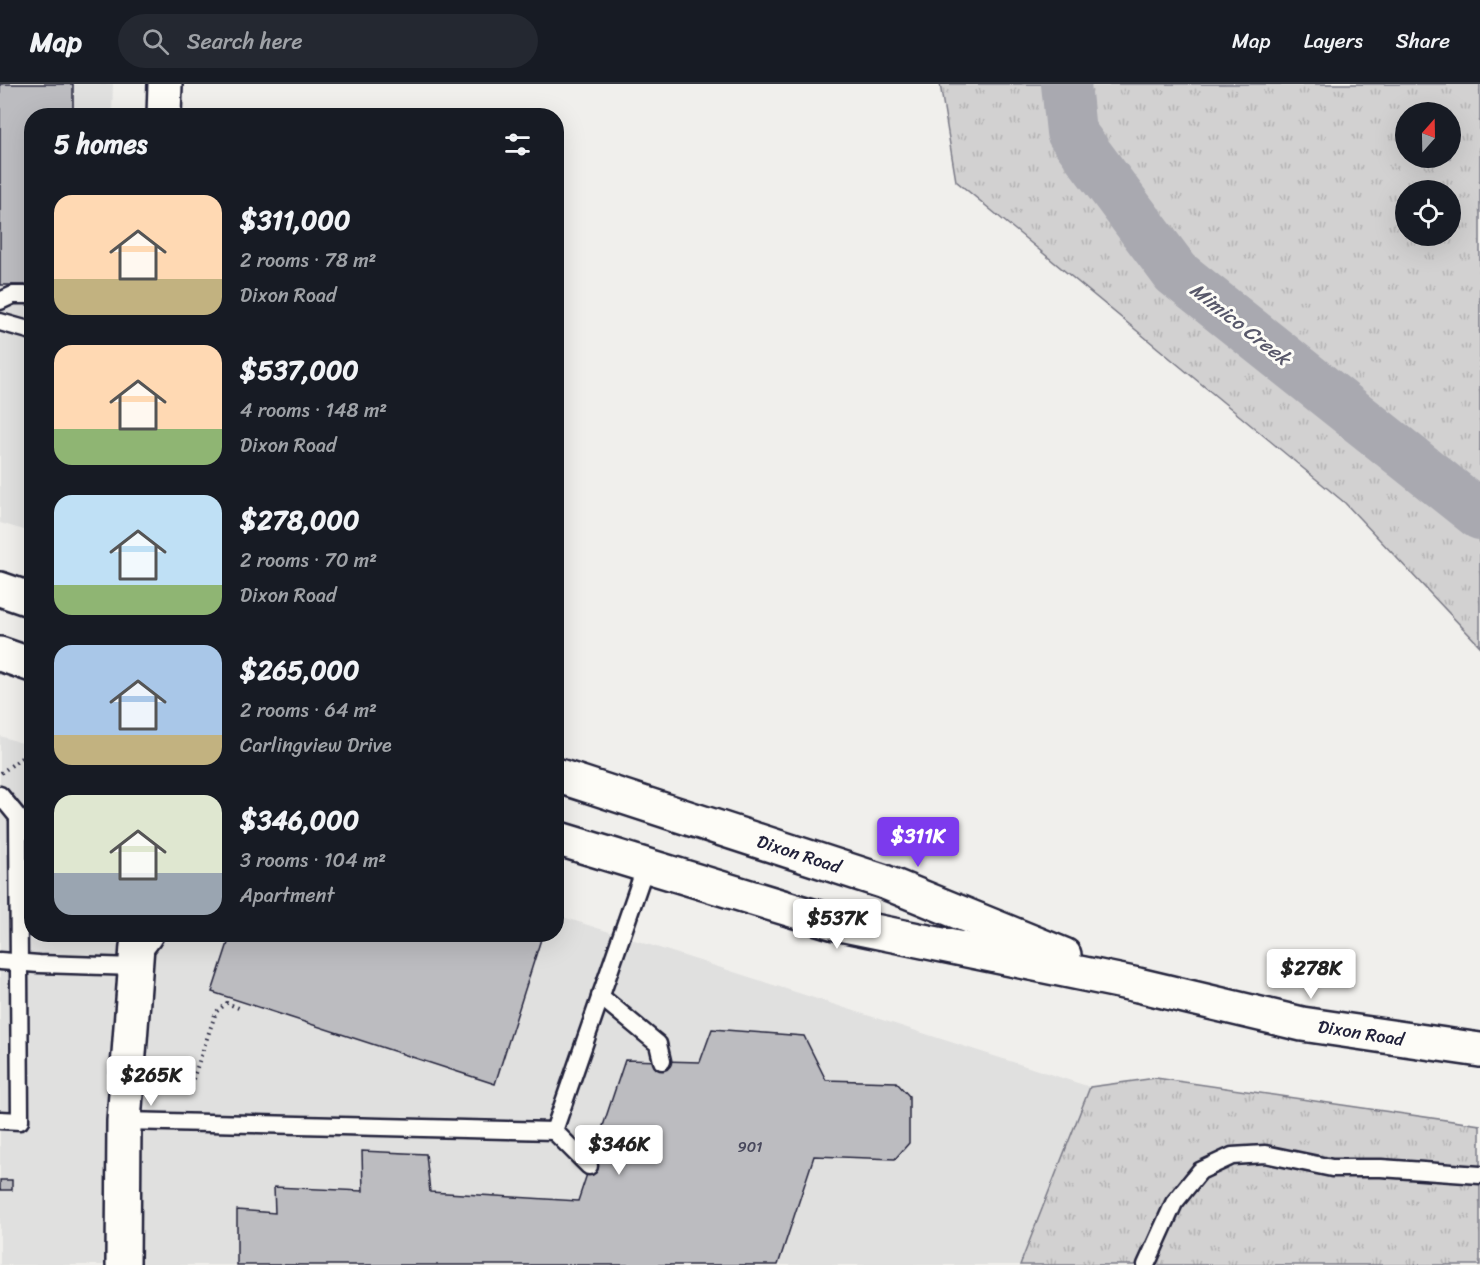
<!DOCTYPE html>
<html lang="en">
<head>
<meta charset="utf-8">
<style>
	body { margin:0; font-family:Sriracha,sans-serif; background:#242831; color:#f1f3f6; height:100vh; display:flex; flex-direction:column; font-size:22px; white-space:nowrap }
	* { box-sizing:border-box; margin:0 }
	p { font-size:20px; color:#9ea1a6 }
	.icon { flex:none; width:33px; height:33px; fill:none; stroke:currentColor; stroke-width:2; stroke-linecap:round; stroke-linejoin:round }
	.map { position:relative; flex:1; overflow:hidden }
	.panel { position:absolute; left:24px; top:24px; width:540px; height:834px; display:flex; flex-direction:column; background:#171b24; border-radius:24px; box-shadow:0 6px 24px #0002 }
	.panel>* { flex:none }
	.needle { width:39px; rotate:20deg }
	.buttons { position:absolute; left:1395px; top:18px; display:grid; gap:12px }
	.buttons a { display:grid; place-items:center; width:66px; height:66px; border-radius:50%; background:#171b24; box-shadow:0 6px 24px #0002; font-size:30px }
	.price { position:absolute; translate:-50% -51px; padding:0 14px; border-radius:6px; background:#fff; color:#222; font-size:20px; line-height:39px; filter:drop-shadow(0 2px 3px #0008) }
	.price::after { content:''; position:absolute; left:50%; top:36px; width:18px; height:14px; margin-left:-9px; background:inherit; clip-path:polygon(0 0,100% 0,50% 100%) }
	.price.current { background:#7c3aed; color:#fff }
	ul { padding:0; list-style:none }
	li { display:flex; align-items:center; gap:18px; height:150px; padding:0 30px }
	li span { display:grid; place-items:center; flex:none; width:168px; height:120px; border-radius:18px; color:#555 }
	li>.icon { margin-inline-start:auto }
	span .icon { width:72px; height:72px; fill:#fffc; stroke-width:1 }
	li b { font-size:26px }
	h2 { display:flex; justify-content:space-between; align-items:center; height:72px; padding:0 30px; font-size:26px }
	header { display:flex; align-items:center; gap:36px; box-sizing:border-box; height:84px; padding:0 30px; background:#171b24; border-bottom:2px solid #363941 }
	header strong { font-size:28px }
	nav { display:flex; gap:33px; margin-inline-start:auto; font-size:21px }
	.search { width:420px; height:54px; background:#242831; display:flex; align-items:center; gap:15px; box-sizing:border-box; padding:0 21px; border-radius:33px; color:#9ea1a6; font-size:22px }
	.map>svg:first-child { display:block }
</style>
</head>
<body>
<header>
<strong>Map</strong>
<div class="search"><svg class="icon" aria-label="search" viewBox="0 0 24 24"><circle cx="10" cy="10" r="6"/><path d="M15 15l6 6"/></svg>Search here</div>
<nav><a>Map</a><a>Layers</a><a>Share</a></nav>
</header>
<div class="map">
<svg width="1480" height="1181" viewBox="0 0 1480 1181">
	<defs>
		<pattern id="grass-tufts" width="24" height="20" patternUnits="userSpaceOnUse" patternTransform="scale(1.5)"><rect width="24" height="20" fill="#d2d1d1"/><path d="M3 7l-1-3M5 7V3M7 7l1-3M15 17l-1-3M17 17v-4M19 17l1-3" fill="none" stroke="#b4b3b4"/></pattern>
	</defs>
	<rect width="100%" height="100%" fill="#f0efec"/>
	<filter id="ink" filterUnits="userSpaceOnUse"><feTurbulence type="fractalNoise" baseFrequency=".0167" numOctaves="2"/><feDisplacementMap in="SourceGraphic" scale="12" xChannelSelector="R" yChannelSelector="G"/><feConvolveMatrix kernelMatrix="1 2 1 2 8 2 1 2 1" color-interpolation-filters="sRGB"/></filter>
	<g filter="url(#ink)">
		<g fill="#e0e0df">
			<polygon points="0,0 113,0 112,31 32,32 31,448 0,439"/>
			<polygon points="0,652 31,662 32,850 556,850 557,831 1090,1003 1020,1181 0,1181"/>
		</g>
		<g fill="url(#grass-tufts)" stroke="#7a7a86" stroke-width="1.5" fill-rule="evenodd">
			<path d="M 940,0 L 1480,0 L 1480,562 L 1345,419 L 956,97 ZM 1450,28 L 1450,74 L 1406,74 L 1406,28 ZM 1406,106 L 1450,106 L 1450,152 L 1406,152 Z"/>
			<polygon points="1156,994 1480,1041 1480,1181 1020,1181 1090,1003"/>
		</g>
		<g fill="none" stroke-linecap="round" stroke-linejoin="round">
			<polyline stroke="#a9a9b0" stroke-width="50" points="1066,0 1071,48 1176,189 1480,431"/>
		</g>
		<g fill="#bcbcc0" stroke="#22223b" stroke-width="1.5">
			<polygon points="0,0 73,0 73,32 32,32 32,201 0,201"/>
			<polygon points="231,850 537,850 542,852 495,1000 212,908"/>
			<polygon points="712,945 804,952 826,996 896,998 909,1012 909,1059 895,1075 814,1072 778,1181 237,1181 237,1126 275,1129 274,1103 363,1107 362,1067 426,1070 430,1108 578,1117 625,976 700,978"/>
			<rect x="0" y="1096" width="12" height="10"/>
		</g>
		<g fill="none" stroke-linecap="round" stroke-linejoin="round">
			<g stroke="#22223b" stroke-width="21">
				<g id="service">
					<polyline points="0,217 13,211 32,211"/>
					<polyline points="0,238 32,247"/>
					<polyline points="0,711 18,733 20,1037 0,1036"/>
					<polyline points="0,877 39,880 136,883"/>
					<polyline points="600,912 658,960 662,977"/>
					<polyline points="124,1037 554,1047 646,781"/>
					<polyline points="554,1047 589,1082"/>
					<polyline points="1146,1181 1174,1119 1200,1087 1232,1072 1265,1070 1332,1084 1381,1084 1480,1091"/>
				</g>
			</g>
			<g stroke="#22223b" stroke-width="38">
				<g id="secondary">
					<polyline points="164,32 165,0"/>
					<polyline points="0,505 32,516"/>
					<polyline points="0,570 32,581"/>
					<polyline points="556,691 882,797 1064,871"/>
					<polyline points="556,754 835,839 1138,901 1302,940 1480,966"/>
					<polyline points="123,1181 124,1037 137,862 146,850"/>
				</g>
			</g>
			<g stroke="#22223b" stroke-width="4" stroke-dasharray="1.5 4.5" stroke-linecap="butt">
				<polyline points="1,689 32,666"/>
				<polyline points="193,995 216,928 227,919 241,925"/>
			</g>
			<use href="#service" stroke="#fdfcf7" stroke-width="16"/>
			<use href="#secondary" stroke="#fdfcf7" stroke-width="33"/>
		</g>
	</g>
	<g text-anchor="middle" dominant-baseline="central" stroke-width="6" stroke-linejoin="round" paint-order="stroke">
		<g font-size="15" fill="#48485c">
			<text x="750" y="1063">901</text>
		</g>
		<g font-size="18" fill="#22223b" stroke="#fdfcf7">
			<text transform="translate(799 770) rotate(18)">Dixon Road</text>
			<text transform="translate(1361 949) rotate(9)">Dixon Road</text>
		</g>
		<g font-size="20" font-style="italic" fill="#58586a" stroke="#fdfcf7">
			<text transform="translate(1240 240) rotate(38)">Mimico Creek</text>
		</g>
	</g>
</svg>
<div class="buttons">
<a><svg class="needle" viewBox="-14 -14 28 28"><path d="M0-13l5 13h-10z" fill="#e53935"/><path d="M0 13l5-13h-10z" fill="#9ea1a6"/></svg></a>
<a><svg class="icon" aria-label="locate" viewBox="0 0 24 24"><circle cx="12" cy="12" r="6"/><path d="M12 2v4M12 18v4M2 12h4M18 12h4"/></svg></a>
</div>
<b class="price current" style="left:918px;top:784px">$311K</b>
<b class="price" style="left:837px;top:866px">$537K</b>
<b class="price" style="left:1311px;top:916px">$278K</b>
<b class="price" style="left:151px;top:1023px">$265K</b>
<b class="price" style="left:619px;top:1092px">$346K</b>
<section class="panel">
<h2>5 homes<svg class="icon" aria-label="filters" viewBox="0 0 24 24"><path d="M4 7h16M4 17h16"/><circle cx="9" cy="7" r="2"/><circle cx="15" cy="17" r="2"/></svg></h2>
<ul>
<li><span style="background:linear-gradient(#ffd9b3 70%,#c2b280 0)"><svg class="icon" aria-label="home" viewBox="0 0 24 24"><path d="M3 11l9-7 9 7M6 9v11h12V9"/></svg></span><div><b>$311,000</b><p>2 rooms · 78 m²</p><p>Dixon Road</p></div></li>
<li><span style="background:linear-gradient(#ffd9b3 70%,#8fb573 0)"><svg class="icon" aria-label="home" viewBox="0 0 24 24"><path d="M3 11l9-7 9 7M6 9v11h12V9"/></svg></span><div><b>$537,000</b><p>4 rooms · 148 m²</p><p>Dixon Road</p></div></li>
<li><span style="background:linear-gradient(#bfe0f5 75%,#8fb573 0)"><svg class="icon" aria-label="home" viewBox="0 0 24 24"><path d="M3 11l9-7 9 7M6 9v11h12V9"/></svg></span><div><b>$278,000</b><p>2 rooms · 70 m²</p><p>Dixon Road</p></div></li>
<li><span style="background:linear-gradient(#a9c7e8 75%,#c2b280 0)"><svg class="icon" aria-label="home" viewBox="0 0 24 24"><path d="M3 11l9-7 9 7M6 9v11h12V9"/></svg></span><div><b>$265,000</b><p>2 rooms · 64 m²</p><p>Carlingview Drive</p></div></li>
<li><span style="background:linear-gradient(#dfe7d0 65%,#9aa5b1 0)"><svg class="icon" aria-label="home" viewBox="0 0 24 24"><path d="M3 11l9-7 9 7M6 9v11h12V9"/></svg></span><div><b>$346,000</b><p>3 rooms · 104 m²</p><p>Apartment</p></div></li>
</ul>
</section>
</div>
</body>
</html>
